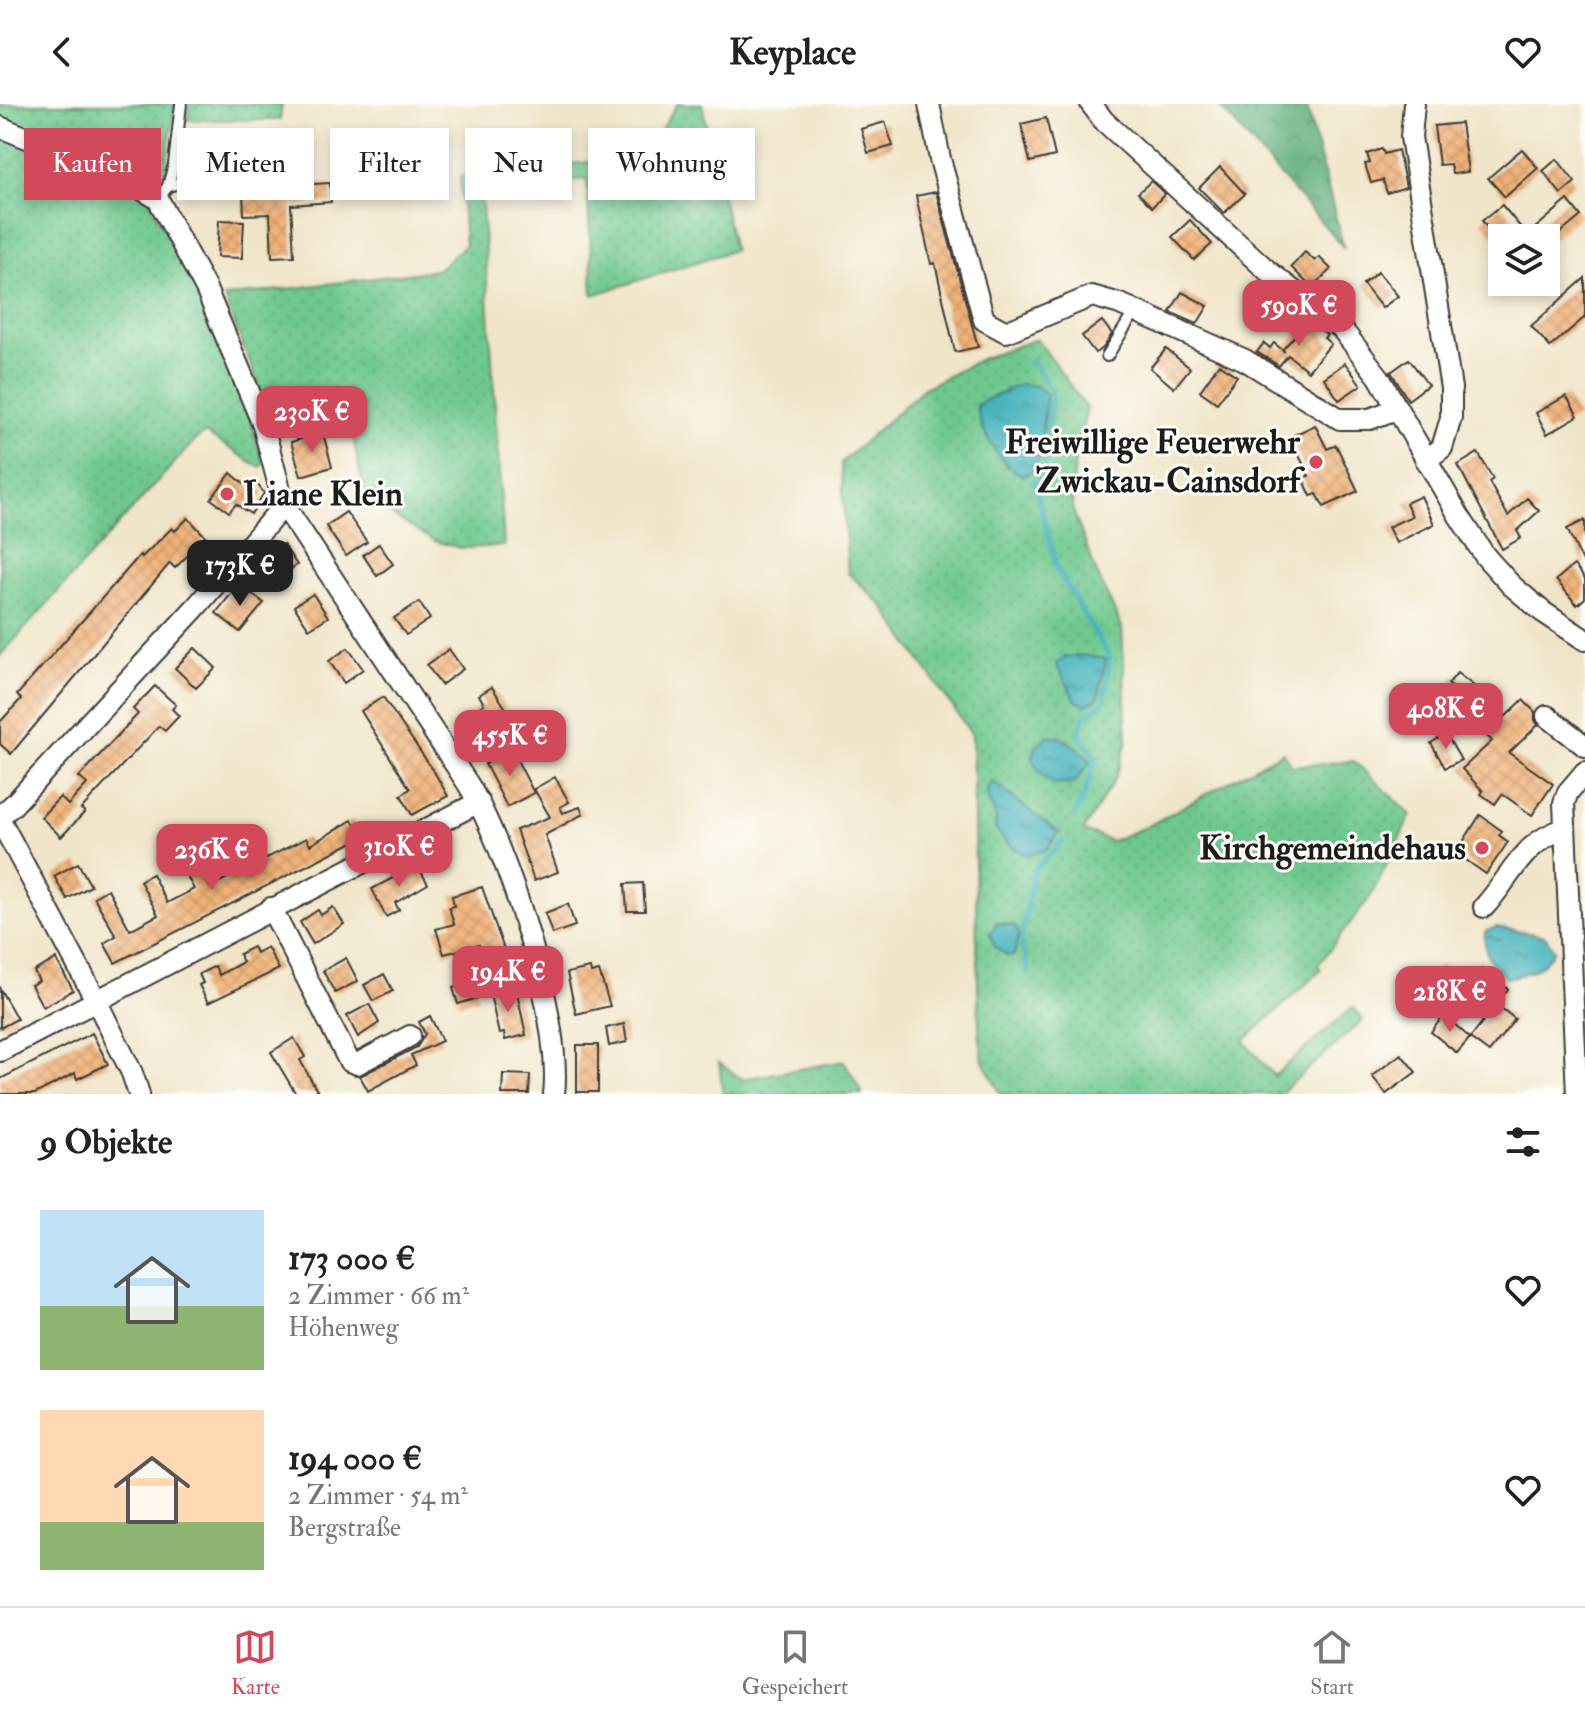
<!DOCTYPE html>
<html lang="de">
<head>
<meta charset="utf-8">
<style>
	body { margin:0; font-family:"IM FELL Double Pica",serif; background:#f2f2f2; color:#222; height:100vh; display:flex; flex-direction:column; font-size:30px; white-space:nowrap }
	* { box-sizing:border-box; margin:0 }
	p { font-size:26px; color:#767676 }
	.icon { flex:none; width:44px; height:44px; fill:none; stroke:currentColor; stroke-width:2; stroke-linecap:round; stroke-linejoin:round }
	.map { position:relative; height:990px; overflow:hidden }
	.panel { display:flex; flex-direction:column; background:#fff; flex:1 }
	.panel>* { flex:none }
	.banner { position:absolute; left:24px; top:24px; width:800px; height:72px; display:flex; gap:16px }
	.buttons { position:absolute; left:1488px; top:120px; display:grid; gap:16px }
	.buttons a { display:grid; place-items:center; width:72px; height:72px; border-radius:0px; background:#fff; box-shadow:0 4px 12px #0003; font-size:40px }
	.price { position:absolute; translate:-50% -68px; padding:0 18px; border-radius:16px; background:#d1495b; color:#fff; font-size:26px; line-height:52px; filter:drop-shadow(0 2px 4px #0008) }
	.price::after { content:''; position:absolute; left:50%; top:48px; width:24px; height:18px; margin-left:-12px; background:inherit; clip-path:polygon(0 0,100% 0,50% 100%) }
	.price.on { background:#222; color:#fff }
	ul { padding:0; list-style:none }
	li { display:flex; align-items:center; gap:24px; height:200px; padding:0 40px }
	li span { display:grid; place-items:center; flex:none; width:224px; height:160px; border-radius:0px; color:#555 }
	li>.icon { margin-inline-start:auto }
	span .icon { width:96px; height:96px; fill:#fffc; stroke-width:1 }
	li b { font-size:34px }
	h2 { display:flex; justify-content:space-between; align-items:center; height:96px; padding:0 40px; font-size:34px }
	.pill { padding:0 28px; border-radius:0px; background:#fff; box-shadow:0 4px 12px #0003; font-size:28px; line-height:72px }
	.pill.on { background:#d1495b; color:#fff }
	header { display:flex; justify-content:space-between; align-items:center; height:104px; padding:0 40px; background:#fff; font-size:36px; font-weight:700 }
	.tabs { display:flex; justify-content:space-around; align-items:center; height:112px; border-top:2px solid #e0e0e0; background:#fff; font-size:22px; color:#767676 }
	.tabs a { display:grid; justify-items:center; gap:4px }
	.tabs .on { color:#d1495b }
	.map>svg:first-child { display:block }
</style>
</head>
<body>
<header><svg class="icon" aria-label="back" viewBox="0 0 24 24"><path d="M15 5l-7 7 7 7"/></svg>Keyplace<svg class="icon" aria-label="heart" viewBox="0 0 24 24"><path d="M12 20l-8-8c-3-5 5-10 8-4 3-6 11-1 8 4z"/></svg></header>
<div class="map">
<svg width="1585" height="990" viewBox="0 0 1585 990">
	<defs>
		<pattern id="green-dots" width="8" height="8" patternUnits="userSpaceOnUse" patternTransform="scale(2)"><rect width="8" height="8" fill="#6ec88e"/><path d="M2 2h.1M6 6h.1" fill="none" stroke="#5fab7a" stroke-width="1.8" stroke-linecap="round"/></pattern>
		<pattern id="forest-crowns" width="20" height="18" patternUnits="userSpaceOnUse" patternTransform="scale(2)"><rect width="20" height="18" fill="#5aac79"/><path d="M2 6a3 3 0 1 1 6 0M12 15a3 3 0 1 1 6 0" fill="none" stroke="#4a8b62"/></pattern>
		<pattern id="water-ripples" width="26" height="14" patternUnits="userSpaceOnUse" patternTransform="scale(2)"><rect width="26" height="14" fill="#42b2bc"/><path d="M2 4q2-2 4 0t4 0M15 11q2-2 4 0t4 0" fill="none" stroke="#369098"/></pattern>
		<pattern id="building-cross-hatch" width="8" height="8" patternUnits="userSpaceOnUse" patternTransform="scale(2)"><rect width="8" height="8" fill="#f0b279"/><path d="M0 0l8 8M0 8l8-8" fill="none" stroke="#cd9868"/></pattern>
	</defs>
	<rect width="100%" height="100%" fill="#fdfcf7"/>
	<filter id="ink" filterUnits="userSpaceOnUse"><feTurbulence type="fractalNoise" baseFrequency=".0125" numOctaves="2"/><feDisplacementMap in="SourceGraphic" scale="16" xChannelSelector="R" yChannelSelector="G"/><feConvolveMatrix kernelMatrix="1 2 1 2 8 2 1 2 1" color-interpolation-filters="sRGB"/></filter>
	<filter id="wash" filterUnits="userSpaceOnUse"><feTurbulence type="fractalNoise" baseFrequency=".006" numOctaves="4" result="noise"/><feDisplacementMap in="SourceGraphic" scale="32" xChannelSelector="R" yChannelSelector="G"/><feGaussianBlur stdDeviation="1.8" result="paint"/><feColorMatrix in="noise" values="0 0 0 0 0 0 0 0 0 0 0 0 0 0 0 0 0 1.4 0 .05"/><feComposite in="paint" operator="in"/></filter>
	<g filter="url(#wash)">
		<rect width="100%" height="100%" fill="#f0e5c9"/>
		<g fill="url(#green-dots)" stroke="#457255" stroke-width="2" fill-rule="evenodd">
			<path d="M 0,0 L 175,0 L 165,68 L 152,103 C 198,185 240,270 264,361 L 259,363 L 205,329 L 195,336 L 0,552 Z"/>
			<polygon points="189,0 282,0 280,16 187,16"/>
			<polygon points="677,0 702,0 734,146 593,191 587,75 481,84 504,442 461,444 434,437 365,395 348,306 276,325 224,193 437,166 465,141 460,72 628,54 658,31"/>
			<path d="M 1037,235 L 1087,305 L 1075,352 L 1072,404 L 1097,470 L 1122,523 L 1127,638 L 1116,673 L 1083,727 L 1112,737 L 1152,720 L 1283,648 L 1292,662 L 1354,657 L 1411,711 L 1371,792 L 1318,861 L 1321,866 L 1244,937 L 1274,972 L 1353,903 L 1363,916 L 1280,990 L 1001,990 L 983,957 L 979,927 L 972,631 L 881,500 L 848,469 L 841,359 L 924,284 L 981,255 ZM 1045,311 L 1037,363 L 1007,363 L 997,347 ZM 999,682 L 1009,693 L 1059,729 L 995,725 Z"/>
			<polygon points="844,957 863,990 723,990 719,959 742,975"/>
		</g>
		<polygon fill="url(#forest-crowns)" stroke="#3b644a" stroke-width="2" points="1217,0 1306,0 1344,144"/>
		<g fill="url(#water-ripples)" stroke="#2f676c" stroke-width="2">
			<path d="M 1020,280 L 1036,282 L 1047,290 L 1037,363 L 1023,372 C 998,359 981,329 976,301 Z"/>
			<polygon points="1081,551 1106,555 1098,594 1087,601 1076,597 1056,560 1065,553"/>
			<path d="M 1047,632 C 1064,631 1080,645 1091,657 L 1075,678 L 1054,680 L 1041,669 L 1032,654 L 1036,642 Z"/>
			<polygon points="991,677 1059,729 1046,746 1027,751 1010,742 995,725 996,714 986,689"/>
			<polygon points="997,818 1015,822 1019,831 1014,851 1008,852 995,843 990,830"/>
			<path d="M 1496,823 L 1545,832 L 1554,845 C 1545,865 1526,870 1507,874 C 1490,860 1483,850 1485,828 Z"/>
		</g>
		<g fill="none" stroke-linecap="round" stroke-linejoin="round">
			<g stroke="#42b2bc" stroke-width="5">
				<polyline points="1032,256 1052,288 1044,364 1034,378 1058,467 1110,554 1104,598 1085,612 1079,630 1096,654 1085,689 1074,713"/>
				<polyline points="1028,869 1021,837 1033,767 1063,737"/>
			</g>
		</g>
		<g id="blocks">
			<g fill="url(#building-cross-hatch)">
				<polygon points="1046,14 1055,52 1030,58 1021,20"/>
				<polygon points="885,18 893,42 868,49 861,25"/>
				<polygon points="1461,19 1468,68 1452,70 1450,60 1439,61 1434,22"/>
				<polygon points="1382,45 1384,50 1398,46 1406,83 1387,89 1383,76 1371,79 1365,60 1370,59 1367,50"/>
				<polygon points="1522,45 1538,64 1505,93 1488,74"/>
				<polygon points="1557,55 1575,78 1561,90 1543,67"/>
				<polygon points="1220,63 1245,90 1224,109 1199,84"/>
				<polygon points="1151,77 1165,90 1152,103 1138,89"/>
				<polygon points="330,79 331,98 291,101 294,152 272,153 270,110 244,111 243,87 298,85 298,81"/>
				<polygon points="936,88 978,243 955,248 935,159 931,160 916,92"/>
				<polygon points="1568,96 1581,112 1551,137 1548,134 1496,134 1482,117 1502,101 1527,131"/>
				<polygon points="219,116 244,117 242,154 217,153"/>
				<polygon points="1190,116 1212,140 1194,156 1172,133"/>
				<polygon points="1305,148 1315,157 1319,153 1331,165 1312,184 1291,163"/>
				<polygon points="1378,168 1398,192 1382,204 1363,180"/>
				<polygon points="1585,174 1585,213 1550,243 1531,222"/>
				<polygon points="1182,188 1208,202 1197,220 1170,208"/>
				<polygon points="1102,217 1112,230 1103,244 1095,249 1082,232"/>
				<polygon points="1306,219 1314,226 1317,223 1327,231 1324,234 1331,240 1308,267 1288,251 1279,262 1257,248 1264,239 1270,244 1274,239 1285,248 1282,246"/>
				<polygon points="1166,245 1190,264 1174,284 1150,264"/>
				<polygon points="1409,255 1428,281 1408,296 1391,268"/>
				<polygon points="1345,259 1361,281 1339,296 1324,274"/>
				<polygon points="1219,260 1237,272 1217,299 1200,287"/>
				<polygon points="1566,292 1578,312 1547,330 1536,309"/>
				<polygon points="1315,321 1327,345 1336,341 1358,387 1324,403 1317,390 1311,392 1303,374 1309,372 1290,333"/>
				<polygon points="323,329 332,363 301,372 291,338"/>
				<polygon points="1478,349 1493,375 1489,378 1508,412 1527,394 1539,407 1517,427 1521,434 1502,445 1458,361"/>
				<polygon points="231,369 244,380 247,376 257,380 264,389 251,410 236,400 229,408 211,395"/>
				<polygon points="1421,392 1434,420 1396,439 1388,423 1412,412 1406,399"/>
				<polygon points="346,408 367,438 346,452 326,422"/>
				<polygon points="188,414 206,433 175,464 170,459 11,650 0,640 0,618 21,595 17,591 140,451 142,453 172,424 175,427"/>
				<polygon points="1585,416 1585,462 1567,425"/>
				<polygon points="283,440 297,461 276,475 262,454"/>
				<polygon points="379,440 393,460 377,472 363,451"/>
				<polygon points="1574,461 1585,475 1585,494 1577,501 1556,476"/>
				<polygon points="239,480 264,499 240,528 216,509"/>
				<polygon points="313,490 328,513 309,525 294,502"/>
				<polygon points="419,498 430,515 406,531 394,514"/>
				<polygon points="195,544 216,564 196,584 175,564"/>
				<polygon points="348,544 363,565 344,579 329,557"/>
				<polygon points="449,545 463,565 441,581 427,561"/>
				<polygon points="1457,569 1482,588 1450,628 1433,615 1456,586 1448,580"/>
				<polygon points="155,582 176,601 172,605 179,612 165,627 159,622 81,705 85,708 61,733 41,713 60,693 68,701 87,680 79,673 138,610 133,605"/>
				<polygon points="492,583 510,611 471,637 458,617 484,600 479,591"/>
				<polygon points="383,593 433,666 448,692 412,711 401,691 410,685 361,607"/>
				<polygon points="1523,596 1535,608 1535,616 1538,621 1509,649 1553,680 1532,711 1502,690 1495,700 1481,690 1483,687 1462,665 1492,637 1486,631"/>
				<polygon points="517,606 534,630 520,640 504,615"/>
				<polygon points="1446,630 1461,656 1445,664 1431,639"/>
				<polygon points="512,646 534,689 507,703 485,660"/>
				<polygon points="555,673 569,698 560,703 563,709 580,703 583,710 545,731 558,768 534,777 516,726 550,713 534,685"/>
				<polygon points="1480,711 1502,727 1499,731 1508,738 1486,770 1456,749"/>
				<polygon points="352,716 363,733 115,859 104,839 116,832 94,793 108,785 130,826 158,811 140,777 152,770 167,799 194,785 179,758 192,751 210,783 306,734 310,741"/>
				<polygon points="78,759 91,782 67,795 54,772"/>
				<polygon points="417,761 428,780 395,799 399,806 386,813 372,785"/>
				<polygon points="643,779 645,807 627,807 625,780"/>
				<polygon points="482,783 507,854 485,860 479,841 444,850 436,825 454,820 449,803 454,802 452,792"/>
				<polygon points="568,800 575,822 552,830 545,809"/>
				<polygon points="333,803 344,820 313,840 300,818 318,806 321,811"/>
				<polygon points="253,843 256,849 267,843 279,865 208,899 199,881 203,879 199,870 215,862 219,871 243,858 239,850"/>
				<polygon points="346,854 358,877 335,889 323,867"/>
				<polygon points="56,855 73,886 43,903 31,881 39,877 34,867"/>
				<polygon points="1440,861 1460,875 1436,908 1417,894"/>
				<polygon points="590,864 591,869 599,867 610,902 576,910 567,869"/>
				<polygon points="1482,865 1508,885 1496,900 1470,880"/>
				<polygon points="384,870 393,887 373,897 364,881"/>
				<polygon points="473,878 478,894 458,900 453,884"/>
				<polygon points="516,884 526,931 505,936 504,929 499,930 490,890"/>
				<polygon points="0,885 17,915 0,924"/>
				<polygon points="369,900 379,919 358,933 347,912"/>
				<polygon points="1496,900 1515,915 1489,948 1470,934"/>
				<polygon points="1444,911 1470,934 1457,949 1431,928"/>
				<polygon points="430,912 442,937 411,951 416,961 368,987 360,972 417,943 425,930 419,918"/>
				<polygon points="624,920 627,938 609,942 606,924"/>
				<polygon points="92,929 108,960 77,975 75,969 35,990 0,990 0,975"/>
				<polygon points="294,934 305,953 300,956 319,990 296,990 271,948"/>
				<rect x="577" y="941" width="21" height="47"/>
				<polygon points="1401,950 1416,968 1386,990 1372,972"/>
				<polygon points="503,970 530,971 529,990 502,990"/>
			</g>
		</g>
	</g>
	<g filter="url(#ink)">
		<use href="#blocks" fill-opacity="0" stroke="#3c3a36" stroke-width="2"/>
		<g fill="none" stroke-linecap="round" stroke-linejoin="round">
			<g stroke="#3c3a36" stroke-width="14">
				<g id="service">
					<polyline points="168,82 174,60 181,0"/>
					<polyline points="158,95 168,82 184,78 298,68"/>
					<polyline points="1107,252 1135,207"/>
				</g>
			</g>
			<g stroke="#3c3a36" stroke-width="24">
				<g id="minor">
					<polyline points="929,0 940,55 984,216 1006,228 1092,192 1120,200 1245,256 1340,315 1370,315 1396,305"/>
					<polyline points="1091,0 1104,17 1268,167 1341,224 1379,273 1459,412 1485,452 1511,481 1543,508 1585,536"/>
					<polyline points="1414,0 1411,33 1451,284 1451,314 1442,344 1426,356"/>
					<path d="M 0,23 L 116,70 L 158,95 L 206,185 L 263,321 L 284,401 L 468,680 C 507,744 563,916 554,990"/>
					<polyline points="1547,612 1585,642"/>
					<polyline points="0,712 13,701 196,503 284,401"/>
					<polyline points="0,716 96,896 132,969 139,990"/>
					<path d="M 1484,803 C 1511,774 1523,736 1565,725"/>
					<polyline points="271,804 349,957 357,960 410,932"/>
					<polyline points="0,947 479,698"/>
					<polyline points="1577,990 1564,699 1568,688 1585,668"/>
				</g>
			</g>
			<use href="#service" stroke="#fff" stroke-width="10"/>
			<use href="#minor" stroke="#fff" stroke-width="20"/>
		</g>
	</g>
	<g fill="#d1495b" stroke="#fdfcf7" stroke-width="3">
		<circle cx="1316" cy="358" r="8"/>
		<circle cx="227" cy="390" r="8"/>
		<circle cx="1482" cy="744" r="8"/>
	</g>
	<g text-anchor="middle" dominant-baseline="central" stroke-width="6" stroke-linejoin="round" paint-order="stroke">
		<g font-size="34" font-weight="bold" fill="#1c1c1c" stroke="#fdfcf7" text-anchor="end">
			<text x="1300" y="338">Freiwillige Feuerwehr<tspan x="1300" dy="39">Zwickau-Cainsdorf</tspan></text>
			<text x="243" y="390" text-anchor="start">Liane Klein</text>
			<text x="1466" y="744">Kirchgemeindehaus</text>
		</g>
	</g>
</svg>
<div class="buttons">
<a><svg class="icon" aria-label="layers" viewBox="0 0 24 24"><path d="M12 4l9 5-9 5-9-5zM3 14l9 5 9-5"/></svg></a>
</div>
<b class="price" style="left:1299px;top:244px">590K €</b>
<b class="price" style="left:312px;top:350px">230K €</b>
<b class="price on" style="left:240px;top:504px">173K €</b>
<b class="price" style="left:1446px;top:647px">408K €</b>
<b class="price" style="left:510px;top:674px">455K €</b>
<b class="price" style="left:399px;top:785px">310K €</b>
<b class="price" style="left:212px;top:788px">236K €</b>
<b class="price" style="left:508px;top:910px">194K €</b>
<b class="price" style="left:1450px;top:930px">218K €</b>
<div class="banner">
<a class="pill on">Kaufen</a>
<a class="pill">Mieten</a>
<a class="pill">Filter</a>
<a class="pill">Neu</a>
<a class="pill">Wohnung</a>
</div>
</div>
<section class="panel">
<h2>9 Objekte<svg class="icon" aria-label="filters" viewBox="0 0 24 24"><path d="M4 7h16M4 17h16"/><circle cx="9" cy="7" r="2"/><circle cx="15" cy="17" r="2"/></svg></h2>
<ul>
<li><span style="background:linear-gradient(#bfe0f5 60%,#8fb573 0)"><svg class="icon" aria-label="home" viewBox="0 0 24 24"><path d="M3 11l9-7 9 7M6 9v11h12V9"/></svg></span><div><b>173 000 €</b><p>2 Zimmer · 66 m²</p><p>Höhenweg</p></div><svg class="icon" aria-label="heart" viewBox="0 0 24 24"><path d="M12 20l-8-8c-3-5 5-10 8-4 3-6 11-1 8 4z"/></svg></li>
<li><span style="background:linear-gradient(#ffd9b3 70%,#8fb573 0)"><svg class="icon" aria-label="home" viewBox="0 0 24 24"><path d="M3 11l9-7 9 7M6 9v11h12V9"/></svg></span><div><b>194 000 €</b><p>2 Zimmer · 54 m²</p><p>Bergstraße</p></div><svg class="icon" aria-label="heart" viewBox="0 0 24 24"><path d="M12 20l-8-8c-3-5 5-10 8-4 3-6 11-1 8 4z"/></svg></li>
</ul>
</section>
<nav class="tabs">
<a class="on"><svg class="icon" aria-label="map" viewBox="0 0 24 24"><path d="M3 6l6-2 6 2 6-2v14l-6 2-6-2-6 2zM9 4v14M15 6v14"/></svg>Karte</a>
<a><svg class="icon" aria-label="saved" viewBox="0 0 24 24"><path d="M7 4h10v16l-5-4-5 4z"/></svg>Gespeichert</a>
<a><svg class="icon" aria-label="home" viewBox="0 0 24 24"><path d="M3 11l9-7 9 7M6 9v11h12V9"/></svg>Start</a>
</nav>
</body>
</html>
